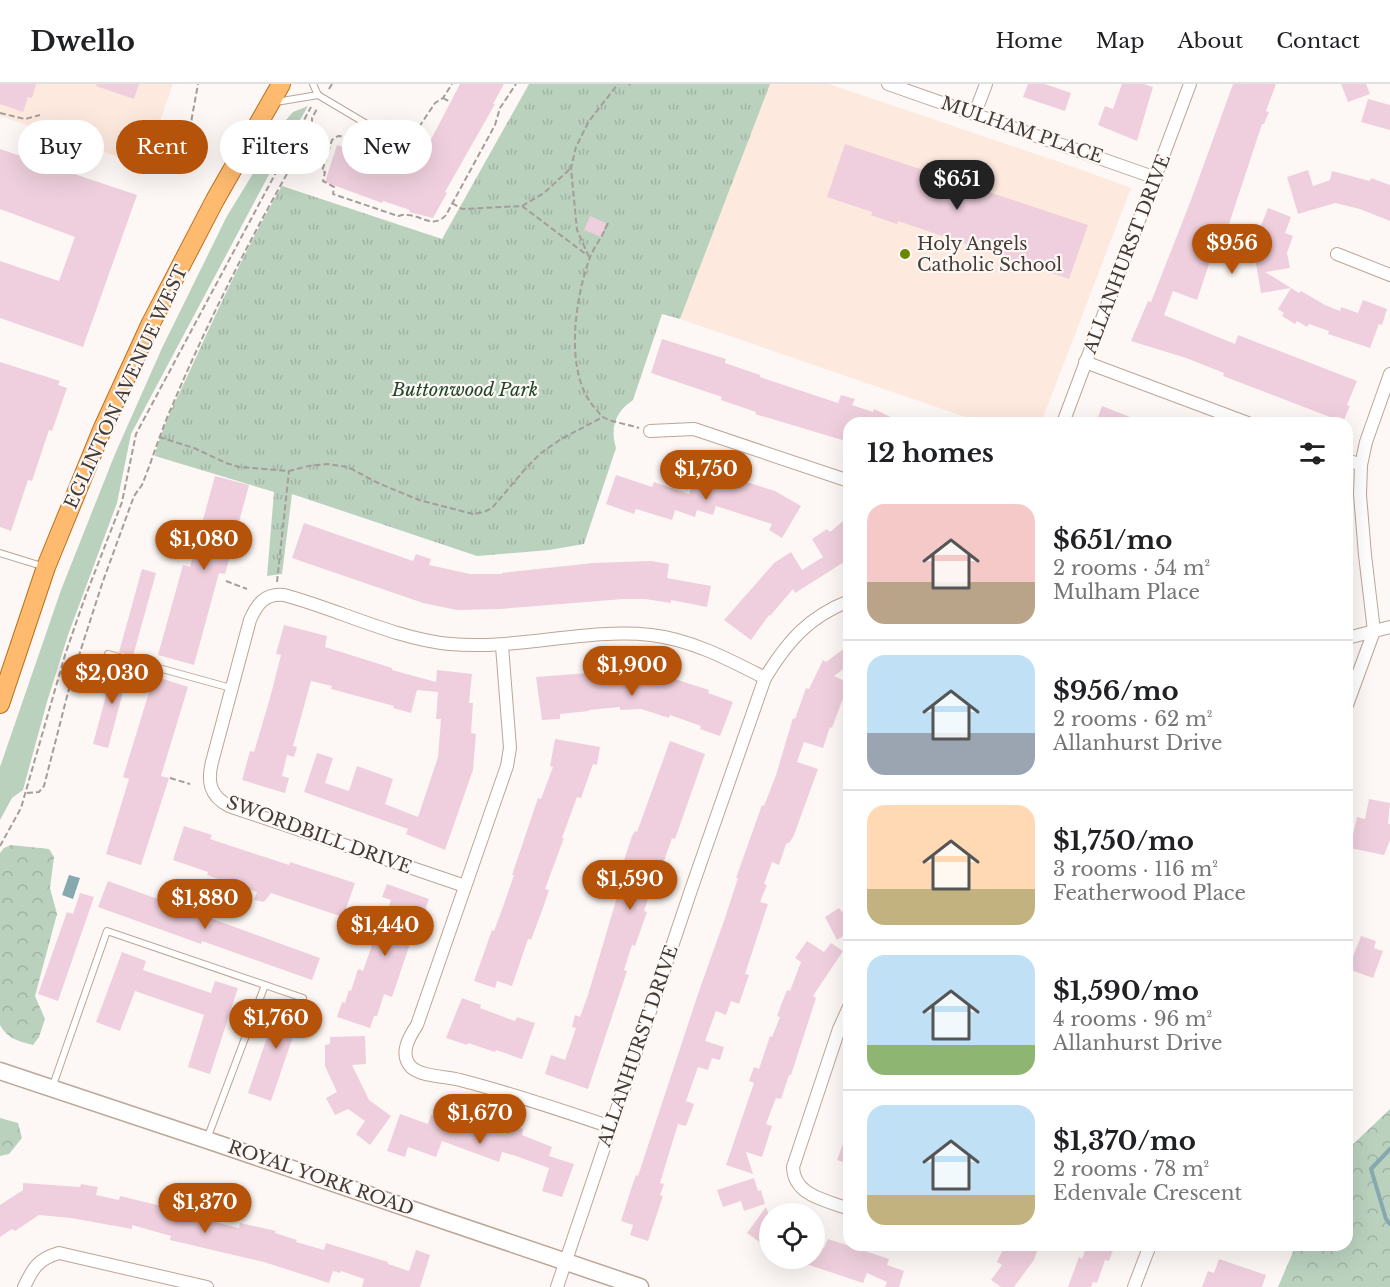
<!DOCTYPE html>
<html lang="en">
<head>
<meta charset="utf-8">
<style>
	body { margin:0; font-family:"Libre Baskerville",serif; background:#f2f2f2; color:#202124; height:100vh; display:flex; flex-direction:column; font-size:22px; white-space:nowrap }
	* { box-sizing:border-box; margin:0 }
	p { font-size:20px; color:#757577 }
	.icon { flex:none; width:33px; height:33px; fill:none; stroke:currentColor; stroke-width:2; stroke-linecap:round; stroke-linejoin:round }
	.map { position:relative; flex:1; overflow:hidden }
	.panel { position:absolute; left:843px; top:333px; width:510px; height:834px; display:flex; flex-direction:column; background:#fff; border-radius:18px; box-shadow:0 6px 24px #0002 }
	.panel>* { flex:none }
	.guide { position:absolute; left:18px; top:36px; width:570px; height:54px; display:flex; gap:12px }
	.controls { position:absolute; left:759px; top:1119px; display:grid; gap:12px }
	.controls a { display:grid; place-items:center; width:66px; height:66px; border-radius:50%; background:#fff; box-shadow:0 6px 24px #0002; font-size:30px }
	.price { position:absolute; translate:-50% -51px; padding:0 14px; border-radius:21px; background:#b45309; color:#fff; font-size:20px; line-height:39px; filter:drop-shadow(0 2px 3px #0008) }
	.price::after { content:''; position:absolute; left:50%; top:36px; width:18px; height:14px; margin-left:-9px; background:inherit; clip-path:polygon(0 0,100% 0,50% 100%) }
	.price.on { background:#222; color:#fff }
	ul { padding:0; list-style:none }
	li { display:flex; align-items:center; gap:18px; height:150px; padding:0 24px }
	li+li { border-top:2px solid #e0e0e0 }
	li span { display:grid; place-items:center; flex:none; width:168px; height:120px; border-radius:18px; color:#555 }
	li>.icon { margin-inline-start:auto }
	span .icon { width:72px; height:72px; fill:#fffc; stroke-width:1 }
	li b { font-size:26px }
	h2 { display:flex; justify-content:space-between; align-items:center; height:72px; padding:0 24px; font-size:26px }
	.tag { padding:0 21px; border-radius:27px; background:#fff; box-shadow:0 6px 24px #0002; font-size:21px; line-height:54px }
	.tag.on { background:#b45309; color:#fff }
	header { display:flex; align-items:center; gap:36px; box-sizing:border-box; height:84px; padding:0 30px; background:#fff; border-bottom:2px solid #e0e0e0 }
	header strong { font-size:28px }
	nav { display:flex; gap:33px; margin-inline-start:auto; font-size:21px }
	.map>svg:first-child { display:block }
</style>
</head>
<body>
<header>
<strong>Dwello</strong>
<nav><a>Home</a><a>Map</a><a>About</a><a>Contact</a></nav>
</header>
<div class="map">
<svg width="1390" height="1203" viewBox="0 0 1390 1203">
	<defs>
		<pattern id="forest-crowns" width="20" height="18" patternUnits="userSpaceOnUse" patternTransform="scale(1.5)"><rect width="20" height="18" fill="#bad1be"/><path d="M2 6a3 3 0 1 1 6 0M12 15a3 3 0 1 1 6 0" fill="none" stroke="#a1b4a4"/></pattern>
		<pattern id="park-tufts" width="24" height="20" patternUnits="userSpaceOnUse" patternTransform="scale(1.5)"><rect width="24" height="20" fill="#bad1be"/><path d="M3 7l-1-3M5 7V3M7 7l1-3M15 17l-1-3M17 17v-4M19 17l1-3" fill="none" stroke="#a1b4a4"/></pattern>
	</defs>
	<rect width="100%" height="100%" fill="#fdf8f5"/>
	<g fill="#fde9de">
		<polygon points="0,0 173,0 144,82 0,32"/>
		<polygon points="770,0 829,0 1071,82 1131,104 1041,339 983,339 680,235"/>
	</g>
	<polygon fill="#bad1be" points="308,22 273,83 131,350 117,419 68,551 47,618 23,706 12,714 0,736 0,683 61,506 115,370 162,264 227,132 286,36 293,28"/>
	<g fill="url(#forest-crowns)">
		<path d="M 11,761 L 49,765 L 54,773 L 50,804 L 57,830 L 35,912 L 45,935 L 39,953 L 33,961 C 18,957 8,955 0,941 L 0,769 L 4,764 Z"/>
		<polygon points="1390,1025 1390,1203 1278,1203 1296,1161 1347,1161 1347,1066"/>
		<polygon points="0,1034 18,1039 22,1054 9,1070 0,1072"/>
	</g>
	<path fill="url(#park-tufts)" d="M 529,0 L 770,0 L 680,235 L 662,230 L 633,316 C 615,328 610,344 616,364 L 584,460 L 549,466 L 477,472 L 292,410 L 282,490 L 267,492 L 274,408 L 155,372 C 161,343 180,309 192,282 C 220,221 248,160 282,102 L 442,155 Z"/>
	<polygon fill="#85a9ae" points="69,791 80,794 73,815 62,811"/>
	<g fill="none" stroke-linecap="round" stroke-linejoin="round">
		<polyline stroke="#85a9ae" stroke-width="4" points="1390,1065 1371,1085 1386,1135 1390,1140"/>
	</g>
	<g fill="#efcfdd">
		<polygon points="0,0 36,0 32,14 28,13 23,28 0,20"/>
		<polygon points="97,0 139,0 134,15 96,2"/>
		<polygon points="460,0 504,0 493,20 495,20 445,108 447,109 433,134 409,128 410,126 383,117 382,119 325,98 337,61 394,78 394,80 414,88"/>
		<polygon points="1028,0 1045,0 1071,9 1065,27 1023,13"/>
		<polygon points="1122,0 1144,0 1153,3 1137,57 1098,41 1105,22 1113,25"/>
		<polygon points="1233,0 1276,0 1266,27 1269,28 1264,40 1262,40 1230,137 1223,156 1219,154 1214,165 1197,216 1173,207 1164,231 1235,260 1238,251 1357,297 1347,321 1350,322 1343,338 1223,292 1224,289 1186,274 1131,257 1148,217 1151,218 1191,116"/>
		<polygon points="1341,0 1366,0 1370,10 1348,18"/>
		<polygon points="1368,15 1390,21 1390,46 1361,38"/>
		<polygon points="845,60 1088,141 1069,195 898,137 897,140 871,131 872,128 827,113"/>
		<polygon points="0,65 137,111 83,263 0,234 0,177 59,197 75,153 0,125"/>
		<polygon points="1308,86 1313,102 1330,96 1332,87 1370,97 1371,94 1390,101 1390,137 1360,125 1335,119 1298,130 1287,93"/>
		<polygon points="1268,124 1291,133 1285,149 1293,152 1287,169 1290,184 1265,188 1291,204 1261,209 1253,162"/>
		<polygon points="590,132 606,139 601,153 584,146"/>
		<polygon points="1291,204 1299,209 1301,207 1325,221 1340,227 1341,223 1358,229 1363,216 1387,225 1382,241 1379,240 1370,264 1328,250 1329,247 1309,240 1307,243 1297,237 1295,240 1282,232 1284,229 1278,225"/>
		<polygon points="662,255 726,275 725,279 760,291 760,293 838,319 841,311 855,315 852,321 873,328 874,325 903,339 849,339 849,358 755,330 756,328 721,316 722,313 651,289"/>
		<polygon points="0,278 60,297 58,301 67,304 52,347 49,346 32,397 28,396 11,447 0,443"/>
		<polygon points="1102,322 1143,338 1143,339 1096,339"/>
		<polygon points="616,391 652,403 654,398 689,410 695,393 730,404 733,394 775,407 801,422 782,454 769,446 772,440 716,422 713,431 697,426 695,433 675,426 672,436 636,425 634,430 606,420"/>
		<polygon points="215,392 249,401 225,490 219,489 194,581 158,571 183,481 190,483"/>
		<polygon points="849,432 849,475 795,509 793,505 770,532 769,531 751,556 724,536 774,479 791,468 802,486 823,473 812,455 827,445 830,448"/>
		<polygon points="304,439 413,477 416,470 431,475 429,481 470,490 502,490 502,489 593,479 651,477 669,480 667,494 711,502 707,523 671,516 671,519 645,515 624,515 500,525 457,526 423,519 292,474"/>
		<polygon points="142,485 156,489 133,572 119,568"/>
		<polygon points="284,541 327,552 325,563 392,584 392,586 436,598 437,586 472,590 469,619 473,619 471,649 476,650 473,686 445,766 406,750 408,745 304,708 317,669 333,674 325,699 349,707 357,682 393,695 385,720 418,733 438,673 441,635 436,635 438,608 417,606 411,629 393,624 394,622 331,605 332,602 311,597 293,662 297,663 294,673 287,671 282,692 289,694 285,709 242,696 250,667 254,668 270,614 281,571 276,570"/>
		<polygon points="849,561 849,581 834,592 849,599 849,606 842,617 832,644 830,643 823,664 804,658 797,678 818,685 794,751 790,758 786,760 779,781 772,778 764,800 767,801 760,818 768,820 745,890 749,891 739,920 731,917 726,931 716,927 705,957 724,963 720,976 712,974 708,986 698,983 686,1017 694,1020 686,1042 678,1040 660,1099 664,1100 660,1111 663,1112 648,1157 630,1151 633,1141 621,1137 631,1105 636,1091 638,1092 699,907 725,834 738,794 736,794 762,721 764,722 776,691 793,634 795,635 806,604 809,605 823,576 826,578"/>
		<polygon points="115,578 130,582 108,664 93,660"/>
		<polygon points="614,587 614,589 650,587 709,606 708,609 733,618 720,652 700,645 701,642 670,631 669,634 641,625 620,626 620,623 589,626 589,627 560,630 560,635 542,636 536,593"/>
		<polygon points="154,592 188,603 161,692 169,694 141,781 106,770 129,695 123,693"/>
		<polygon points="555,655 600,663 597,681 593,680 581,714 577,713 562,754 564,754 545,805 549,806 543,824 531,856 528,855 512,902 497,897 495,904 474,897 492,846 494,847 504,820 514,791 512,791 538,714 541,715 553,683 550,682"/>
		<polygon points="670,657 705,670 675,755 672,754 656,800 653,799 644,827 647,828 635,862 632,861 624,886 627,887 588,1005 545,990 551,971 565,976 576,944 572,943 575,931 580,933 588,911 620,803 616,801 632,752 635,747 637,748"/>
		<polygon points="1369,715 1390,719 1388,740 1390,740 1390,756 1384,771 1350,764 1357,733 1365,735"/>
		<polygon points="184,742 212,751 210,755 289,781 290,778 355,799 343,833 271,809 264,818 254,816 257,808 207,791 208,788 173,776"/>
		<polygon points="108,797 320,874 312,896 202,857 201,860 98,823"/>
		<polygon points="387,800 429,815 419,843 416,842 392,913 384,910 377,932 374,932 370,944 337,933 342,918 345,919 349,906 351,907 358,885 363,887 380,838 383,839 391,816 382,813"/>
		<polygon points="80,809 94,813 58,917 38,910 67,828 73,830"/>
		<polygon points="839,824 842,828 849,824 849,848 837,856 825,833"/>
		<polygon points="1361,852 1376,857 1374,864 1383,867 1373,894 1348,885"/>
		<polygon points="807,857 824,868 831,859 843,867 813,912 816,914 791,991 789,991 781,1015 776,1014 766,1040 772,1042 762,1073 746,1068 753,1090 726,1081 754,999 749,997 754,983 759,985 770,952 772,953 780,933 777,932 781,921 787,906 790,907 801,878 795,874"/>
		<polygon points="122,868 146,877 143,886 211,909 215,897 238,904 210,990 188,983 204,931 135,907 120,947 96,938"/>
		<polygon points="462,914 481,921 480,924 515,937 517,933 535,939 522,975 496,966 495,968 468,959 467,961 446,954"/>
		<polygon points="280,915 303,923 271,1017 248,1009"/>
		<polygon points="365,952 366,980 352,981 369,1016 391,1032 370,1061 356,1050 365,1037 348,1025 335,1031 326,1014 337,1008 325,982 325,961 330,960 330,953"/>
		<polygon points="400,1030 428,1040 431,1031 462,1042 465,1036 505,1050 508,1040 523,1045 522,1051 552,1063 549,1072 574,1080 562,1113 542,1107 549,1084 516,1072 502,1068 499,1078 442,1057 436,1073 408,1063 405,1073 387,1067"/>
		<polygon points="848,1046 849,1046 849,1080 837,1076"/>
		<polygon points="754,1094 758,1107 761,1106 765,1120 744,1127 741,1117 723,1123 717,1106"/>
		<polygon points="23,1099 80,1103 81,1100 98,1103 96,1111 119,1116 120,1112 207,1133 207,1136 239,1144 240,1139 276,1147 275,1149 297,1156 296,1158 324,1166 326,1159 388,1178 388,1180 409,1187 416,1166 430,1171 420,1203 362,1203 364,1195 341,1187 340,1189 333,1187 329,1199 264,1178 170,1156 171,1152 132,1141 132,1145 71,1134 39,1131 15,1147 12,1145 0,1153 0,1121 23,1106"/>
		<polygon points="766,1123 770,1134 770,1160 764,1156 761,1159 747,1149"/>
		<polygon points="828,1155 889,1175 887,1181 904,1187 899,1203 885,1203 887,1198 867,1189 863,1199 794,1176 814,1174 814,1161 824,1164"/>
		<polygon points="1005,1161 1039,1161 1034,1176 1014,1203 1001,1203 991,1196 1002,1181 997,1178"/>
		<polygon points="1087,1161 1115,1161 1109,1177 1105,1176 1097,1199 1093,1198 1091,1203 1068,1203 1079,1173 1082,1175"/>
		<polygon points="1219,1175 1266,1191 1262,1203 1202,1203 1208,1187 1214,1189"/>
	</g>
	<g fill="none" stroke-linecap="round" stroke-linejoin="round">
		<g stroke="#bda597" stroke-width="8">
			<g id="service">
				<polyline points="313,0 318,11"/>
				<polyline points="276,18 318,11 382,49 388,50 394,48"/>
				<polyline points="0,469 45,483"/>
				<polyline points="108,570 231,604"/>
				<polyline points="52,1004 107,847 303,914"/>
				<polyline points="207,1055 265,901"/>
			</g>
		</g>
		<g stroke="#bda597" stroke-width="14">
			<g id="minor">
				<polyline points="888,0 1156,94"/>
				<polyline points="975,29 986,0"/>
				<polyline points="1337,170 1390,191"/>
				<polyline points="1085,278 1248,339"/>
				<polyline points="1063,339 1190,0"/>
				<polyline points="650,347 694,345 849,397"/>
				<polyline points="1347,376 1361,381"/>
				<polyline points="1347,554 1390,543"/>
				<path d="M 502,562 L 510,664 L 507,682 L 417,941 C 409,953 399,970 411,983 C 422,993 446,992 460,996 C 511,1009 561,1026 611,1043"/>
				<polyline points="1347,621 1374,547 1365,471 1360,411 1361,381 1366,358 1390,290"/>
				<path d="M 465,802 L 229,722 C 210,712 207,698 212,678 L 250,536 C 257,520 265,509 284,511 C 337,525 396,555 450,560 C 518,566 586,544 651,551 C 690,555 730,576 765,594"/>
				<path d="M 849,923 L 839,945 L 793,1083 C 794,1112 826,1116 849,1125"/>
				<path d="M 24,1203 C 33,1184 38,1175 59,1169 L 207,1203"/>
				<path d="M 557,1203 L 692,803 L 765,594 C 787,558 808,533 849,517"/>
				<polyline points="1134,1203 1150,1161"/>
			</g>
		</g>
		<g stroke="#bda597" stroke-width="19">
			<polyline id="secondary" points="0,987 207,1056 640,1203"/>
		</g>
		<g stroke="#bd701c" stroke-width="20">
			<polyline id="primary" points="0,620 46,483 102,346 151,239 215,116 281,0"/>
		</g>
		<g stroke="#a49d99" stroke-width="2" stroke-dasharray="6 3" stroke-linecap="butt">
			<polyline points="629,0 630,1"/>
			<polyline points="329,5 332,0"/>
			<polyline points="443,14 450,18"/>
			<polyline points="0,29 25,35 40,31"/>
			<path d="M 358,47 L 348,53 L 338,52 L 332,56 L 322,87 L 325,88 L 323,97 L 334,103 L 333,110 L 398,132 C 402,131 405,130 408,131 C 423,132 433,145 446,131 L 495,41 L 500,24 L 516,0"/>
			<polyline points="414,50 431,60"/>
			<polyline points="348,53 350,56 348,62"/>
			<polyline points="377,59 394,66 407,61 435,19 443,14 452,0"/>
			<polyline points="359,65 364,50"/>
			<polyline points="187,72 190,44 198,0"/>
			<polyline points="452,119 462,125 522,122 587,171"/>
			<polyline points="522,122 544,109 571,84"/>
			<path d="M 608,139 C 603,152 593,164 589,176 C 575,216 564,288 594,323 C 597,326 600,331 603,333 C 613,339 628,340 639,344"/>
			<polyline points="589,173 577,146 571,84 576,63 589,37 618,0"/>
			<polyline points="159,353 194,364 226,379 239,383 289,387 308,382 327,380 348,383 378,399 419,416 473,430 484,428 492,424 526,384 541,369 561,355 603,333"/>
			<polyline points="226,497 247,505"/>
			<polyline points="277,498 289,387"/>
			<polyline points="170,694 190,700"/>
			<path d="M 27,709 L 39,708 L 44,702 L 72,593 L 102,500 L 134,412 L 142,401 C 153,374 161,346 173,320 C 213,225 261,134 312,46 L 312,34 L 318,23"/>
			<polyline points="0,762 21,724 65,571 84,516 122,418 136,350 311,23"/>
		</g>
		<use href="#service" stroke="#fff" stroke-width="6"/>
		<use href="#minor" stroke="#fff" stroke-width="12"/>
		<use href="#secondary" stroke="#fff" stroke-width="16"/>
		<use href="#primary" stroke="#feba6f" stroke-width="18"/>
	</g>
	<circle fill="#698700" stroke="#fdf8f5" stroke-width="2" cx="905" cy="170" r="6"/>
	<g text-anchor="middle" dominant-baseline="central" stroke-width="4.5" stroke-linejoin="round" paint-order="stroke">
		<g font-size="18" fill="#443b35" stroke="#fdf8f5">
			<text transform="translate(1022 46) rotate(19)">MULHAM PLACE</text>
			<text transform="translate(1127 170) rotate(-69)">ALLANHURST DRIVE</text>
			<text transform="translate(126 303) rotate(-65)">EGLINTON AVENUE WEST</text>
			<text transform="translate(319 751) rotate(20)">SWORDBILL DRIVE</text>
			<text transform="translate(638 962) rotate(-71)">ALLANHURST DRIVE</text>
			<text transform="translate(321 1094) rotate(19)">ROYAL YORK ROAD</text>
		</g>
		<g font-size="18" fill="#443b35" stroke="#fdf8f5" text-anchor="start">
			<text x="917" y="160">Holy Angels<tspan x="917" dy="21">Catholic School</tspan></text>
		</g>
		<g font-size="18" font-style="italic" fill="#1e4728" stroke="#fdf8f5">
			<text x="465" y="306">Buttonwood Park</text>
		</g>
	</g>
</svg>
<div class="controls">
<a><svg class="icon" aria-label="locate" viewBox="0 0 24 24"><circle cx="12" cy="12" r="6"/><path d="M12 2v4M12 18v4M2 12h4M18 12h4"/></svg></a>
</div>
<b class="price on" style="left:957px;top:127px">$651</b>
<b class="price" style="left:1232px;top:191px">$956</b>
<b class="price" style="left:706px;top:417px">$1,750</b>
<b class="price" style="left:204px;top:487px">$1,080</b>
<b class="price" style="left:632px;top:613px">$1,900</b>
<b class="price" style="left:112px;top:621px">$2,030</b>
<b class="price" style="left:630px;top:827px">$1,590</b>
<b class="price" style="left:205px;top:846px">$1,880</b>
<b class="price" style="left:385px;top:873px">$1,440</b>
<b class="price" style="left:276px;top:966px">$1,760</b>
<b class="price" style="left:480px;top:1061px">$1,670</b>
<b class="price" style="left:205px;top:1150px">$1,370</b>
<div class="guide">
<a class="tag">Buy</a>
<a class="tag on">Rent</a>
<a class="tag">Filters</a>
<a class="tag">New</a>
</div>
<section class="panel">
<h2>12 homes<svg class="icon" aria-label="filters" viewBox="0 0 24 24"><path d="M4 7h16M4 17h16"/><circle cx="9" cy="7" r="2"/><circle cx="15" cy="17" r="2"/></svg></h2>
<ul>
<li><span style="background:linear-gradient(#f6c9c9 65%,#b9a48a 0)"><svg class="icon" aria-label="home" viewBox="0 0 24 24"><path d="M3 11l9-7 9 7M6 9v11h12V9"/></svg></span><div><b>$651/mo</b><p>2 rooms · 54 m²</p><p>Mulham Place</p></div></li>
<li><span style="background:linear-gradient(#bfe0f5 65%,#9aa5b1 0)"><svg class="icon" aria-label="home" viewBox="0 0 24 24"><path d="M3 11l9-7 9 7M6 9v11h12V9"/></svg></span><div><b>$956/mo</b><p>2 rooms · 62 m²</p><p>Allanhurst Drive</p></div></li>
<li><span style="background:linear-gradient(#ffd9b3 70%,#c2b280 0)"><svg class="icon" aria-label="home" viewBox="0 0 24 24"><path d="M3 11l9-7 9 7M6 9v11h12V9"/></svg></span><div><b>$1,750/mo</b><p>3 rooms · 116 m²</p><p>Featherwood Place</p></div></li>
<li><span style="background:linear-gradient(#bfe0f5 75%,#8fb573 0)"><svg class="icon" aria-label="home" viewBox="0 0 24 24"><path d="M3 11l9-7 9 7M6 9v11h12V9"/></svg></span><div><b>$1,590/mo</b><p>4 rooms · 96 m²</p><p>Allanhurst Drive</p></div></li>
<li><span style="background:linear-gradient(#bfe0f5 75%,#c2b280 0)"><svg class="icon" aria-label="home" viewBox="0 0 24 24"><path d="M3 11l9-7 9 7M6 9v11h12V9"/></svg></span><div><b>$1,370/mo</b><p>2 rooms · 78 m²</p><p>Edenvale Crescent</p></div></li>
</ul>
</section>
</div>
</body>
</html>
